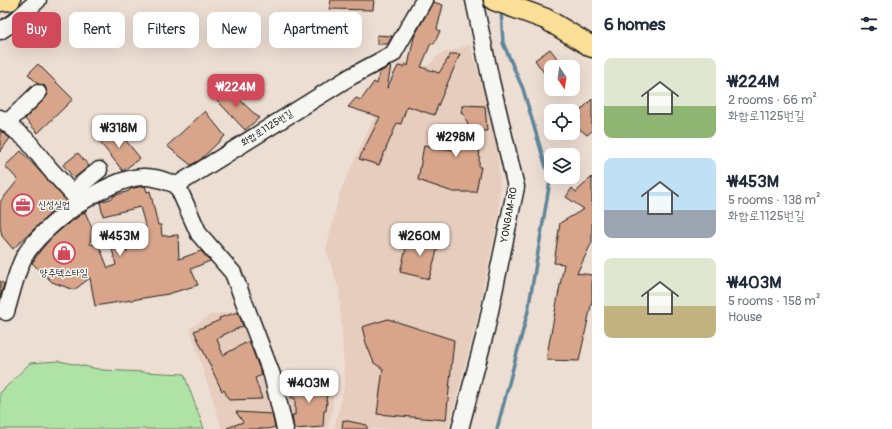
<!DOCTYPE html>
<html lang="en">
<head>
<meta charset="utf-8">
<style>
	body { margin:0; font-family:Pangolin,"Poor Story",sans-serif; background:#f2f2f3; color:#1f2937; height:100vh; display:flex; flex-direction:column; font-size:15px; white-space:nowrap }
	* { box-sizing:border-box; margin:0 }
	p { font-size:13px; color:#747a83 }
	.icon { flex:none; width:22px; height:22px; fill:none; stroke:currentColor; stroke-width:2; stroke-linecap:round; stroke-linejoin:round }
	.map { position:relative; flex:1; overflow:hidden }
	.side { display:flex; flex-direction:column; background:#fff; width:300px }
	.side>* { flex:none }
	.top-card { position:absolute; left:12px; top:12px; width:380px; height:36px; display:flex; gap:8px }
	.needle { width:26px; rotate:167deg }
	.buttons { position:absolute; left:544px; top:60px; display:grid; gap:8px }
	.buttons a { display:grid; place-items:center; width:36px; height:36px; border-radius:8px; background:#fff; box-shadow:0 4px 16px #0002; font-size:20px }
	.price { position:absolute; translate:-50% -34px; padding:0 9px; border-radius:8px; background:#fff; color:#222; font-size:13px; line-height:26px; filter:drop-shadow(0 1px 2px #0008) }
	.price::after { content:''; position:absolute; left:50%; top:24px; width:12px; height:9px; margin-left:-6px; background:inherit; clip-path:polygon(0 0,100% 0,50% 100%) }
	.price.on { background:#d1495b; color:#fff }
	ul { padding:0; list-style:none }
	li { display:flex; align-items:center; gap:12px; height:100px; padding:0 12px }
	li span { display:grid; place-items:center; flex:none; width:112px; height:80px; border-radius:8px; color:#555 }
	li>.icon { margin-inline-start:auto }
	span .icon { width:48px; height:48px; fill:#fffc; stroke-width:1 }
	li b { font-size:17px }
	h2 { display:flex; justify-content:space-between; align-items:center; height:48px; padding:0 12px; font-size:17px }
	.chip { padding:0 14px; border-radius:8px; background:#fff; box-shadow:0 4px 16px #0002; font-size:14px; line-height:36px }
	.chip.on { background:#d1495b; color:#fff }
	main { display:flex; flex:1; min-height:0 }
	.map>svg:first-child { display:block }
</style>
</head>
<body>
<main>
<div class="map">
<svg width="592" height="429" viewBox="0 0 592 429">
	<rect width="100%" height="100%" fill="#edded3"/>
	<filter id="ink" filterUnits="userSpaceOnUse"><feTurbulence type="fractalNoise" baseFrequency=".025" numOctaves="2"/><feDisplacementMap in="SourceGraphic" scale="8" xChannelSelector="R" yChannelSelector="G"/><feConvolveMatrix kernelMatrix="1 2 1 2 8 2 1 2 1" color-interpolation-filters="sRGB"/></filter>
	<g filter="url(#ink)">
		<g fill="#e7cdbd">
			<polygon points="470,45 494,124 500,181 499,213 475,327 448,429 334,429 345,382 339,290 326,250 340,192 400,61 428,66 440,54"/>
			<polygon points="254,308 280,383 333,376 333,409 327,429 222,429 190,329 210,315"/>
		</g>
		<polygon fill="#afe3a5" stroke="#668060" points="59,361 103,370 184,374 204,429 0,429 0,393 30,363"/>
		<g fill="none" stroke-linecap="round" stroke-linejoin="round">
			<polyline stroke="#60869a" stroke-width="3.5" points="497,429 528,311 550,181 523,89 503,43 501,9"/>
		</g>
		<g fill="#d8a58b" stroke="#1c1c1c">
			<polygon points="331,0 374,0 373,10 329,9"/>
			<polygon points="433,2 443,5 437,29 440,31 434,44 431,43 421,67 439,73 451,54 460,54 434,115 407,106 401,124 397,123 379,165 359,159 380,117 348,107 356,98 361,100 374,82 377,84 380,72 391,66 387,88 398,66 404,67 405,64 408,66 414,37"/>
			<polygon points="377,35 392,36 388,44 377,44"/>
			<polygon points="550,49 564,67 551,67 551,83 535,60"/>
			<polygon points="38,64 73,99 38,133 25,119 48,95 45,86 38,84 28,74"/>
			<polygon points="226,87 259,118 245,130 213,96"/>
			<polygon points="592,99 592,131 587,135 581,130 573,134 573,122 581,117 581,110"/>
			<polygon points="463,105 485,106 487,131 480,131 479,167 481,167 476,192 453,192 418,180 424,145 453,150 455,143 475,144 465,117 461,112"/>
			<polygon points="205,111 225,136 200,160 191,165 167,146"/>
			<polygon points="114,126 140,158 123,171 98,140"/>
			<polygon points="0,131 10,138 0,152"/>
			<polygon points="21,151 67,201 53,211 13,249 2,236 0,226 0,202 18,180 5,166"/>
			<polygon points="78,153 89,166 74,178 63,165"/>
			<polygon points="592,177 592,242 577,273 592,275 592,301 579,361 546,360 564,264 554,263 560,223 584,209 566,197 572,188 576,192"/>
			<polygon points="143,186 145,186 147,192 150,191 158,225 161,225 162,236 178,235 179,259 201,251 210,261 191,269 198,285 168,294 95,306 90,278 74,290 52,282 32,263 40,251 51,238 65,226 85,212 92,228 90,244 99,246 108,268 116,265 112,249 127,252 126,244 144,242 143,229 146,228 140,207 103,216 100,202 113,198 113,196 129,191 130,189"/>
			<polygon points="409,237 440,240 429,279 400,272"/>
			<polygon points="0,281 4,284 0,299"/>
			<polygon points="238,312 243,326 223,335 223,336 217,339 223,355 249,341 262,375 255,378 262,399 229,400 224,390 222,391 194,331 220,320 219,318"/>
			<polygon points="388,319 454,340 446,420 377,414 383,369 374,363 366,343 362,327"/>
			<polygon points="329,382 326,401 327,401 326,411 324,411 323,427 294,429 292,415 295,415 295,398 291,398 291,384"/>
			<polygon points="236,412 272,414 275,427 268,429 227,429 227,428 243,422"/>
			<polygon points="343,420 367,425 367,429 342,429"/>
		</g>
		<g fill="none" stroke-linecap="round" stroke-linejoin="round">
			<g stroke="#1c1c1c" stroke-width="19">
				<g id="minor">
					<polyline points="0,31 14,22 38,0"/>
					<polyline points="0,118 27,140 49,168 81,203"/>
					<polyline points="7,123 38,93"/>
					<polyline points="177,185 199,234 233,273 272,375 285,429"/>
					<polyline points="73,194 83,183 99,170"/>
					<path d="M 6,312 C 11,296 16,272 24,257 C 41,226 106,179 142,177 C 154,176 165,181 177,185 L 350,77 L 393,54 L 424,0"/>
					<polyline points="460,429 486,330 516,187 491,81 474,0"/>
				</g>
			</g>
			<g stroke="#1c1c1c" stroke-width="23">
				<g id="major">
					<polyline points="494,0 546,19 592,47"/>
					<polyline points="0,1 10,0"/>
				</g>
			</g>
			<use href="#minor" stroke="#f6f6f2" stroke-width="16"/>
			<use href="#major" stroke="#fbdf96" stroke-width="20"/>
		</g>
	</g>
	<defs>
		<g id="office-ring" transform="scale(1.15)"><circle r="9.5" fill="#f6f6f2" stroke="#d1495b" stroke-width="1.5"/><path d="M-6-3h4V-5.5h4V-3h4V5H-6ZM-1-4.5V-3h2v-1.5ZM-6 0V1H6V0Z" fill="#d1495b"/></g>
		<g id="shop-ring" transform="scale(1.15)"><circle r="9.5" fill="#f6f6f2" stroke="#d1495b" stroke-width="1.5"/><path d="M-5-2.5h2.3a2.7 3.5 0 0 1 5.4 0H5L5.5 6h-11ZM-1.5-2.5h3a1.5 2.3 0 0 0-3 0Z" fill="#d1495b"/></g>
	</defs>
	<g fill-rule="evenodd">
		<use href="#office-ring" x="23" y="205"/>
		<use href="#shop-ring" x="64" y="253"/>
	</g>
	<g text-anchor="middle" dominant-baseline="central" stroke-width="3" stroke-linejoin="round" paint-order="stroke">
		<g font-size="10" fill="#1c1c1c" stroke="#f6f6f2">
			<text transform="translate(267 128) rotate(-32)">화합로1125번길</text>
			<text transform="translate(509 215) rotate(-80)">YONGAM-RO</text>
		</g>
		<g font-size="10" fill="#1c1c1c" stroke="#f6f6f2" text-anchor="start">
			<text x="38" y="205">신성실업</text>
			<text x="64" y="273" text-anchor="middle">양주텍스타일</text>
		</g>
	</g>
</svg>
<div class="buttons">
<a><svg class="needle" viewBox="-14 -14 28 28"><path d="M0-13l5 13h-10z" fill="#e53935"/><path d="M0 13l5-13h-10z" fill="#747a83"/></svg></a>
<a><svg class="icon" aria-label="locate" viewBox="0 0 24 24"><circle cx="12" cy="12" r="6"/><path d="M12 2v4M12 18v4M2 12h4M18 12h4"/></svg></a>
<a><svg class="icon" aria-label="layers" viewBox="0 0 24 24"><path d="M12 4l9 5-9 5-9-5zM3 14l9 5 9-5"/></svg></a>
</div>
<b class="price on" style="left:236px;top:108px">₩224M</b>
<b class="price" style="left:119px;top:149px">₩318M</b>
<b class="price" style="left:456px;top:158px">₩298M</b>
<b class="price" style="left:120px;top:257px">₩453M</b>
<b class="price" style="left:420px;top:257px">₩260M</b>
<b class="price" style="left:309px;top:404px">₩403M</b>
<div class="top-card">
<a class="chip on">Buy</a>
<a class="chip">Rent</a>
<a class="chip">Filters</a>
<a class="chip">New</a>
<a class="chip">Apartment</a>
</div>
</div>
<section class="side">
<h2>6 homes<svg class="icon" aria-label="filters" viewBox="0 0 24 24"><path d="M4 7h16M4 17h16"/><circle cx="9" cy="7" r="2"/><circle cx="15" cy="17" r="2"/></svg></h2>
<ul>
<li><span style="background:linear-gradient(#dfe7d0 60%,#8fb573 0)"><svg class="icon" aria-label="home" viewBox="0 0 24 24"><path d="M3 11l9-7 9 7M6 9v11h12V9"/></svg></span><div><b>₩224M</b><p>2 rooms · 66 m²</p><p>화합로1125번길</p></div></li>
<li><span style="background:linear-gradient(#bfe0f5 65%,#9aa5b1 0)"><svg class="icon" aria-label="home" viewBox="0 0 24 24"><path d="M3 11l9-7 9 7M6 9v11h12V9"/></svg></span><div><b>₩453M</b><p>5 rooms · 138 m²</p><p>화합로1125번길</p></div></li>
<li><span style="background:linear-gradient(#dfe7d0 60%,#c2b280 0)"><svg class="icon" aria-label="home" viewBox="0 0 24 24"><path d="M3 11l9-7 9 7M6 9v11h12V9"/></svg></span><div><b>₩403M</b><p>5 rooms · 158 m²</p><p>House</p></div></li>
</ul>
</section>
</main>
</body>
</html>
